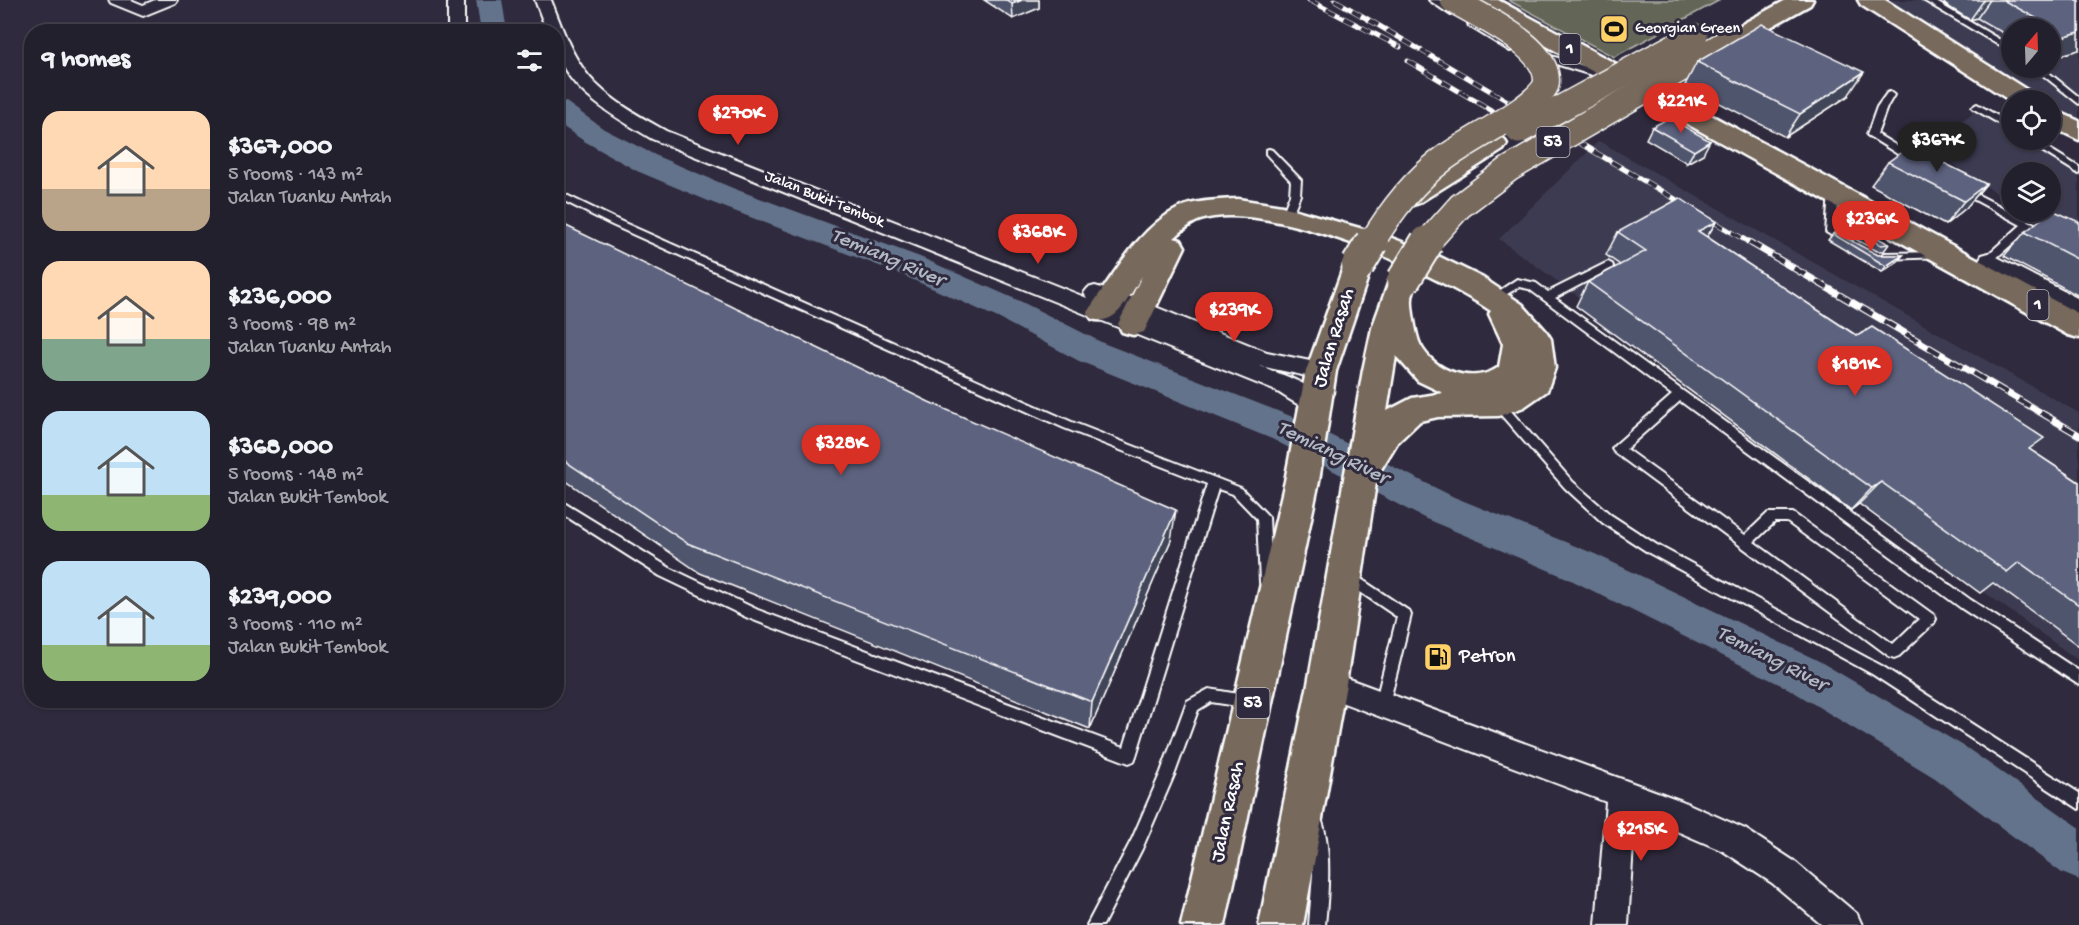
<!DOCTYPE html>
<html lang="en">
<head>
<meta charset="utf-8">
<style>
	body { margin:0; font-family:"Gochi Hand",sans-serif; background:#2f2d3a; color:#f1f3f6; height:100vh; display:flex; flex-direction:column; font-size:22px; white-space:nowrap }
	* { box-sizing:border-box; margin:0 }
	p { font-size:20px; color:#a3a3aa }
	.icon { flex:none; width:33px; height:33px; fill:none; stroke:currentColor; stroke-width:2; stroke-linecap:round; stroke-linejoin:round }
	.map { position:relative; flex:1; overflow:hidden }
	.sheet { position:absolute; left:24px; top:24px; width:540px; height:684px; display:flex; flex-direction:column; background:#23202e; border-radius:24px; box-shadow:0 2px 4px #0004,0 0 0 2px #403e4a }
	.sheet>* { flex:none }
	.needle { width:39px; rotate:19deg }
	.tools { position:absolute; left:2001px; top:18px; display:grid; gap:12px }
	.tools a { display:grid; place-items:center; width:60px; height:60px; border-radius:50%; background:#23202e; box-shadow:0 2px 4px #0004,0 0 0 2px #403e4a; font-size:30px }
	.price { position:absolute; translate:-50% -51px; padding:0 14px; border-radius:21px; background:#d93025; color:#fff; font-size:20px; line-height:39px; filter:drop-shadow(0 2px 3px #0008) }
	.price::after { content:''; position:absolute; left:50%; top:36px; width:18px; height:14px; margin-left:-9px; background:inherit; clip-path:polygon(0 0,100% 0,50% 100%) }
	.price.selected { background:#222; color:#fff }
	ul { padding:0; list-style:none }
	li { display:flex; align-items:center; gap:18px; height:150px; padding:0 18px }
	li span { display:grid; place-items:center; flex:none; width:168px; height:120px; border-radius:18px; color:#555 }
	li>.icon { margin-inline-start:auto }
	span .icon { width:72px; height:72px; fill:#fffc; stroke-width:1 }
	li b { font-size:26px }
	h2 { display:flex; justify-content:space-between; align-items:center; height:72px; padding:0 18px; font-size:26px }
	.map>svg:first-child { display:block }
</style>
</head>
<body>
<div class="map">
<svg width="2079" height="925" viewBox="0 0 2079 925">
	<rect width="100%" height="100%" fill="#2f2a3d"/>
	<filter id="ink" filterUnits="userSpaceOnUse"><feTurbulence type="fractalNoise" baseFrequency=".0167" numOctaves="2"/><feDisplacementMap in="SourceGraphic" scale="12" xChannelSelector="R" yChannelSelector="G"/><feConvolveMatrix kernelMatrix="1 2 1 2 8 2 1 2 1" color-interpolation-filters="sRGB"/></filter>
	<g filter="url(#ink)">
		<g fill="#3d3b51" fill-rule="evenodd">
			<path d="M 1878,0 L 2075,0 L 2079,2 L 2079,124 L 2051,106 L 2050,100 L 2041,100 ZM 2012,28 L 2050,28 L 2050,68 L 2012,68 Z"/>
			<polygon points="1978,109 2011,130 2012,140 2027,140 2079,172 2079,240 2024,212 2050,212 2050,172 2012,172 2011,203 1927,146"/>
			<polygon points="1599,141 2079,413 2079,661 1499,239"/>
		</g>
		<polygon fill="#636557" stroke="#b1b2ab" stroke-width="1.5" points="1508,0 1720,0 1614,57"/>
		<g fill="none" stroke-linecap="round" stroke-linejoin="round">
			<g fill="#64738b" fill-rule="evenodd">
				<polygon points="476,0 502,0 507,32 481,32"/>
				<polygon points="556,100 566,102 604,129 659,157 735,189 920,257 1022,302 1103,343 1298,419 1454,497 1595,554 1819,661 1967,748 2079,827 2079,880 2062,873 1935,778 1789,689 1567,578 1426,519 1272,439 1079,361 998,318 898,273 713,203 637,171 584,141 556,122"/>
			</g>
			<g stroke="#fff" stroke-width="4">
				<g id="lane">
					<polygon points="1429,0 1439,0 1458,13 1451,15"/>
					<polygon points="1923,0 1933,0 2012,47 2012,53"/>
					<polygon points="1472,21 1475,22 1517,49 1510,51 1469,26 1468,24"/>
					<polygon points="1539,53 1570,61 1615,78 1608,80 1536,58 1536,54"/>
					<polygon points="568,57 572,60 571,62 556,67 556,62"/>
					<polygon points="2034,68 2043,68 2079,97 2079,104"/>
					<polygon points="1890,92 1894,95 1887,107 1877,134 1918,159 1918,163 1912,163 1867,135 1877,107 1887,93"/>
					<polygon points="1977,104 2012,124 2012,131 1974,109 1972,107"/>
					<polygon points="2024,140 2035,140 2079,167 2079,174"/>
					<polygon points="1269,149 1272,150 1301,180 1300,195 1291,217 1283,217 1282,215 1290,195 1291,181 1266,154 1266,150"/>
					<polygon points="1963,187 2050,232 2051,234 2046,237 2029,229 1985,268 1977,268 1976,266 1977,264 2021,225 1960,192 1960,188"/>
					<polygon points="556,190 620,221 1072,422 1241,488 1269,517 1272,582 1271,586 1266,588 1261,586 1260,582 1257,519 1233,494 1218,489 1136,756 1134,761 1129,763 748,618 660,576 556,510 556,498 670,568 758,610 1124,747 1207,484 1064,428 612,225 556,197"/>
					<polygon points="1834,190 1839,193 1836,230 1852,239 1852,243 1844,243 1826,232 1829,193"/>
					<polygon points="1940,252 1944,253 1945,255 1944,257 1885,259 1880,256 1885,253"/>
					<path d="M 1608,262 L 1612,264 L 1613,266 L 1612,268 L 1555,298 L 1971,600 L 2079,671 L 2079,685 L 1961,608 L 1680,401 L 1626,449 L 1745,535 L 1768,513 L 1793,513 L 1934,615 L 1936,619 L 1934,623 L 1899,656 L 1894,658 L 1889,656 L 1614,452 L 1612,449 L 1614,446 L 1672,395 L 1529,289 L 1519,287 L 1495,301 L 1490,297 L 1517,279 L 1536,283 L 1548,292 ZM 1775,522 L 1787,522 L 1919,619 L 1893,644 L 1754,542 Z"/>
					<polygon points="1499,401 1503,402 1573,482 1611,515 1657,545 1882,666 2079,793 2079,809 1872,674 1649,553 1603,523 1565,488 1495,408 1493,405 1495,402"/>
					<polygon points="1349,571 1409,611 1411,615 1389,704 1387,709 1382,710 1377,709 1375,704 1397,617 1344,581 1343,577 1344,573"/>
					<polygon points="1209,689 1250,696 1255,697 1257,702 1255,707 1250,708 1211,702 1198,710 1175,773 1142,849 1103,925 1087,925 1132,839 1161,772 1187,701"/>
					<path d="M 1316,817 L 1321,819 C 1332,845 1328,897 1325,925 L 1309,925 L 1313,874 L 1308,824 L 1311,819 Z"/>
				</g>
			</g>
			<g stroke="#fff" stroke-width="4">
				<g id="street">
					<polygon points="109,0 131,0 143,5 155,0 177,0 175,3 143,16 111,3"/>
					<rect x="448" y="0" width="16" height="32"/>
					<path d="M 535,0 L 551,0 C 560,22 568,47 582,67 C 601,96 636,114 666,131 L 1087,298 L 1084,293 L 1088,288 L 1095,286 L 1131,297 L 1267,352 L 1329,365 L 1332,371 L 1329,377 L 1321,379 L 1260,366 C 1278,373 1318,386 1328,403 L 1324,409 C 1307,414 1290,399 1276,391 L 652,139 C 619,119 572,95 558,55 C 555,48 556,39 556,32 L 547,32 Z"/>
					<polygon points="1989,253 2079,299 2079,316 1982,265 1979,260 1982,255"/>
					<polygon points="1327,671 1682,801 1745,829 1794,861 1857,914 1862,925 1822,925 1772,883 1723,851 1635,813 1628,925 1596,925 1606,802 1317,693 1313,684 1317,675"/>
				</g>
			</g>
			<g stroke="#fff" stroke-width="5">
				<g id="highway">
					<polygon points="1470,0 1498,0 2079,314 2079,338 2068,335 1473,5"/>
					<polygon points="1786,0 1813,0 1810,5 1742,43 1726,43 1722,38 1726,33"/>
					<polygon points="1858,0 1885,0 2035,95 2038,100 2012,102 1861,5"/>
					<polygon points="2050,108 2079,121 2079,140 2050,126"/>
					<polygon points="1494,136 1503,138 1507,144 1503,150 1419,203 1409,206 1399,203 1396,197 1399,191 1485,138"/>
					<path d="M 1238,199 L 1282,206 L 1384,235 L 1436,255 L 1483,278 L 1522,304 L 1546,331 L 1551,339 L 1555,368 L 1547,391 L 1524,407 L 1499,416 L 1438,417 L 1420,421 L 1397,443 L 1377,476 L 1346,684 L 1303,925 L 1259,925 L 1308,684 L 1363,370 L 1372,328 L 1389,281 L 1393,274 L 1403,271 L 1413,274 L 1417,281 C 1416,286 1412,293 1412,299 C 1411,306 1416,336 1420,344 C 1434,372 1473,385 1499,367 L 1503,344 L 1489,314 L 1491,311 C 1434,272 1268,198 1200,220 C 1190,223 1181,232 1174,238 L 1181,240 L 1185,247 L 1144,332 L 1133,335 L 1122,332 L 1118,324 L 1142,276 C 1129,295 1118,327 1092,319 L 1087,312 L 1092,305 C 1116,271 1140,227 1179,208 C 1196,200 1219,200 1238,199 ZM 1396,356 L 1418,381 L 1443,393 L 1412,398 L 1387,411 Z"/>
					<polygon points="1358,255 1368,258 1372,265 1336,371 1319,481 1225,925 1181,925 1285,481 1306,371 1344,265 1348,258"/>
				</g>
			</g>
			<use href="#lane" fill="#2f2a3d" fill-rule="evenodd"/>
			<use href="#street" fill="#2f2a3d" fill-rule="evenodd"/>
			<use href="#highway" fill="#77695c" fill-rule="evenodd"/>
			<g stroke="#fff" stroke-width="5">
				<g id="rail-far1">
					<polyline points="1309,0 1400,47"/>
					<polyline points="1335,0 1752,244"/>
					<polyline points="1408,61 1528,132"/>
				</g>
			</g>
			<g stroke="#fff" stroke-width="7">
				<polyline id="rail" points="1749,242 2079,435"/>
			</g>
			<use href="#rail-far1" stroke="#2f2a3d" stroke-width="4" stroke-dasharray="10" stroke-linecap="butt"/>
			<use href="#rail" stroke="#2f2a3d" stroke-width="4.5" stroke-dasharray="13" stroke-linecap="butt"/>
			<g stroke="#fff" stroke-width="28" stroke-linecap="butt">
				<g id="highway-bridge-far1">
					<polyline points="1519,131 1695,35"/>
					<path d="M 1371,244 C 1390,212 1413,182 1442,160 C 1466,141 1536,108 1546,85 C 1553,48 1480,17 1453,0"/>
					<polyline points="1426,244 1460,206 1509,169 1734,38"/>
				</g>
			</g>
			<g stroke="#fff" stroke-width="36" stroke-linecap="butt">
				<g id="highway-bridge">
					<polyline points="1358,265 1372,242"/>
					<polyline points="1403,281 1427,242"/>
				</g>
			</g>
			<use href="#highway-bridge-far1" stroke="#77695c" stroke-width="25"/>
			<use href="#highway-bridge" stroke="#77695c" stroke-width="32"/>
		</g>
		<g fill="#50546d" stroke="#fff" stroke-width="1.5">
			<polygon points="984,0 1039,0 1039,8 1013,19"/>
			<polygon points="1946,0 2078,0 2079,1 2079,50 2050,58 2050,28 2012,28 2012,38 1977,18 1970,20 1944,4"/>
			<polygon points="1697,62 1848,96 1785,137 1685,85"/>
			<polygon points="1652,127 1703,154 1687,163 1646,139"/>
			<polygon points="1888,162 1986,184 1966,208 1945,225 1871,185"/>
			<polygon points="556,221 1171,540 1090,729 700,573 556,474"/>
			<polygon points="1716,222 1707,237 2079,482 2079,646 1993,583 1980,593 1859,504 1851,510 1576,306 1588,282 1620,265 1606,255 1618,232"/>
			<polygon points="2079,222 2079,296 2004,256 2025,232"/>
			<polygon points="1846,226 1889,244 1884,251 1877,251 1842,232"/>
			<polygon points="1833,234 1878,255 1903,255 1898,261 1882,272 1828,240"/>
		</g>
		<g fill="#414559" stroke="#fff" stroke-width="1.5">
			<polygon points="1022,0 1039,0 1039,8 1013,19 1012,4"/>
			<polygon points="1984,0 1990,0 1977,18 1970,20"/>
			<polygon points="2079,32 2079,50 2050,58 2050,49 2059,38"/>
			<polygon points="1864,72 1848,96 1785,137 1800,114"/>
			<polygon points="1710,141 1703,154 1687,163 1694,151"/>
			<polygon points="1986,184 1966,208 1945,225 1964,201"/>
			<polygon points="1716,222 1702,245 1698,231"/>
			<polygon points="1903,255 1898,261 1882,272 1886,266"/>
			<polygon points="1881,482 1859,504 1851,510 1872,488"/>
			<polygon points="1176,510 1171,540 1090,729 1092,702"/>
		</g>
		<g fill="#5d627f" stroke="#fff" stroke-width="1.5">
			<polygon points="1006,0 1022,0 1012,4"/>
			<polygon points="2003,0 2078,0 2079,1 2079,32 2059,38 2050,32 2050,28 2043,28 2029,20 2036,18"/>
			<polygon points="1762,24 1864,72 1800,114 1697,62"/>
			<polygon points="1669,118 1710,141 1694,151 1652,127"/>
			<polygon points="1910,146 1986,184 1964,201 1888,162"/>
			<polygon points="1680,198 1716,222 1698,231 1857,336 1872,327 2044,438 2029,449 2079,482 2079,605 2019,562 2007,572 1881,482 1872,488 1588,282 1646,251 1618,232"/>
			<polygon points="2052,210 2079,222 2079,260 2025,232"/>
			<polygon points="556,221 929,402 1176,510 1092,702 687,543 556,455"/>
			<polygon points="1851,223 1889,244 1881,245 1846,226"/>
			<polygon points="1835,232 1878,255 1903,255 1886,266 1833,234"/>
		</g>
	</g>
	<defs>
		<g id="stadium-square" transform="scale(1.5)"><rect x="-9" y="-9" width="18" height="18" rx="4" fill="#ffd166" stroke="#2f2a3d"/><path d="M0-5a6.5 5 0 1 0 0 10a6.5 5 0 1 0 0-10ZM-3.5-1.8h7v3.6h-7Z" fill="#111"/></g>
		<g id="fuel-square" transform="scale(1.5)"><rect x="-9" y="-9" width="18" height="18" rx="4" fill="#ffd166" stroke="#2f2a3d"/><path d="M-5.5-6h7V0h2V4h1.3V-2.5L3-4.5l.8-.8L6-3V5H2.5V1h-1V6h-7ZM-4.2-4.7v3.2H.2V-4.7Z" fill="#111"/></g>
	</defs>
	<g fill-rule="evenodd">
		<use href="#stadium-square" x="1614" y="29"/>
		<use href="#fuel-square" x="1438" y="657"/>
	</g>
	<g text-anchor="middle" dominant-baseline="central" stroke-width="6" stroke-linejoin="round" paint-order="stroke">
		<g font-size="16" fill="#fff" stroke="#2f2a3d" text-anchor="start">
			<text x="1635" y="29">Georgian Green</text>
		</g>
		<g font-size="16" fill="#fff" stroke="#2f2a3d">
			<text transform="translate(824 200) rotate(22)">Jalan Bukit Tembok</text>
		</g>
		<g fill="#2f2a3d" stroke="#c1bfc5" stroke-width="1.5">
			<rect x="1559.5" y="34" width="21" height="30" rx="4.5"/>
			<rect x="1536.5" y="127" width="33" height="30" rx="4.5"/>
			<rect x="2027.5" y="290" width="21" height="30" rx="4.5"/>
			<rect x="1236.5" y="688" width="33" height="30" rx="4.5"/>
		</g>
		<g font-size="18" font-weight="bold" fill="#fff">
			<text x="1570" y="49">1</text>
			<text x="1553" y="142">53</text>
			<text x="2038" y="305">1</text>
			<text x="1253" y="703">53</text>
		</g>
		<g font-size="20" fill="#fff" stroke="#2f2a3d">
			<text transform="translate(1335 338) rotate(-73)">Jalan Rasah</text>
			<text transform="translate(1229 812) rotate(-78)">Jalan Rasah</text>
		</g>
		<g font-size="20" fill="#fff" stroke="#2f2a3d" text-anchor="start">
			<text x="1459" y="657">Petron</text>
		</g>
		<g font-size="21" font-style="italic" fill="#b2b9c5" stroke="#2f2a3d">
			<text transform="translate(887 259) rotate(23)">Temiang River</text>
			<text transform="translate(1332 454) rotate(26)">Temiang River</text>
			<text transform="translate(1771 660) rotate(27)">Temiang River</text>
		</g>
	</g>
</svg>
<div class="tools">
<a><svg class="needle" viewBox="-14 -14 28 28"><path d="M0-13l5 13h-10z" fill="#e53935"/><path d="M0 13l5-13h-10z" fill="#a3a3aa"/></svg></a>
<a><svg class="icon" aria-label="locate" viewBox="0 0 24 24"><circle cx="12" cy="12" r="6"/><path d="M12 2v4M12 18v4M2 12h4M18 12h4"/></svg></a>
<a><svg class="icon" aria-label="layers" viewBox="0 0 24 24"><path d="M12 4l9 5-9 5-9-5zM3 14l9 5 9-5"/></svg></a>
</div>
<b class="price" style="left:1681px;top:134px">$221K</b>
<b class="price" style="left:738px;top:146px">$270K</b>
<b class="price selected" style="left:1937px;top:173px">$367K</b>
<b class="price" style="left:1871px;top:252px">$236K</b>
<b class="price" style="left:1038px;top:265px">$368K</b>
<b class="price" style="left:1234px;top:343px">$239K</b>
<b class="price" style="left:1855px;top:397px">$181K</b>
<b class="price" style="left:841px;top:476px">$328K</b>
<b class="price" style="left:1641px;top:862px">$215K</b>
<section class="sheet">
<h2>9 homes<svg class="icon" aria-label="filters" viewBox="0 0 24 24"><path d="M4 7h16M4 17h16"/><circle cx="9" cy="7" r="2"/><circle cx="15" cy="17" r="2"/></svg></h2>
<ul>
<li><span style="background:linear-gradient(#ffd9b3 65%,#b9a48a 0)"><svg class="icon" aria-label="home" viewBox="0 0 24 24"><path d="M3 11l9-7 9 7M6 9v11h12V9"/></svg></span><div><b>$367,000</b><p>5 rooms · 143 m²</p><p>Jalan Tuanku Antah</p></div></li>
<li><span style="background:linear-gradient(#ffd9b3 65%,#7fa58c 0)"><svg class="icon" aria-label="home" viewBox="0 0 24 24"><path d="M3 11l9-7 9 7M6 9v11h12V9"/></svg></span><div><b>$236,000</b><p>3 rooms · 98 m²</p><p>Jalan Tuanku Antah</p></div></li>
<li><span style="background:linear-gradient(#bfe0f5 70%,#8fb573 0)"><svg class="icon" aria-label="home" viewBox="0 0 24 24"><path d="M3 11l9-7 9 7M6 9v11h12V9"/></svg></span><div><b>$368,000</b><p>5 rooms · 148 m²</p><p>Jalan Bukit Tembok</p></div></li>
<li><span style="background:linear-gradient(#bfe0f5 70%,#8fb573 0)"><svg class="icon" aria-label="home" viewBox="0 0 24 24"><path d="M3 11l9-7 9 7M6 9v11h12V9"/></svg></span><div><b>$239,000</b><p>3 rooms · 110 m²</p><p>Jalan Bukit Tembok</p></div></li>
</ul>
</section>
</div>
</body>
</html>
